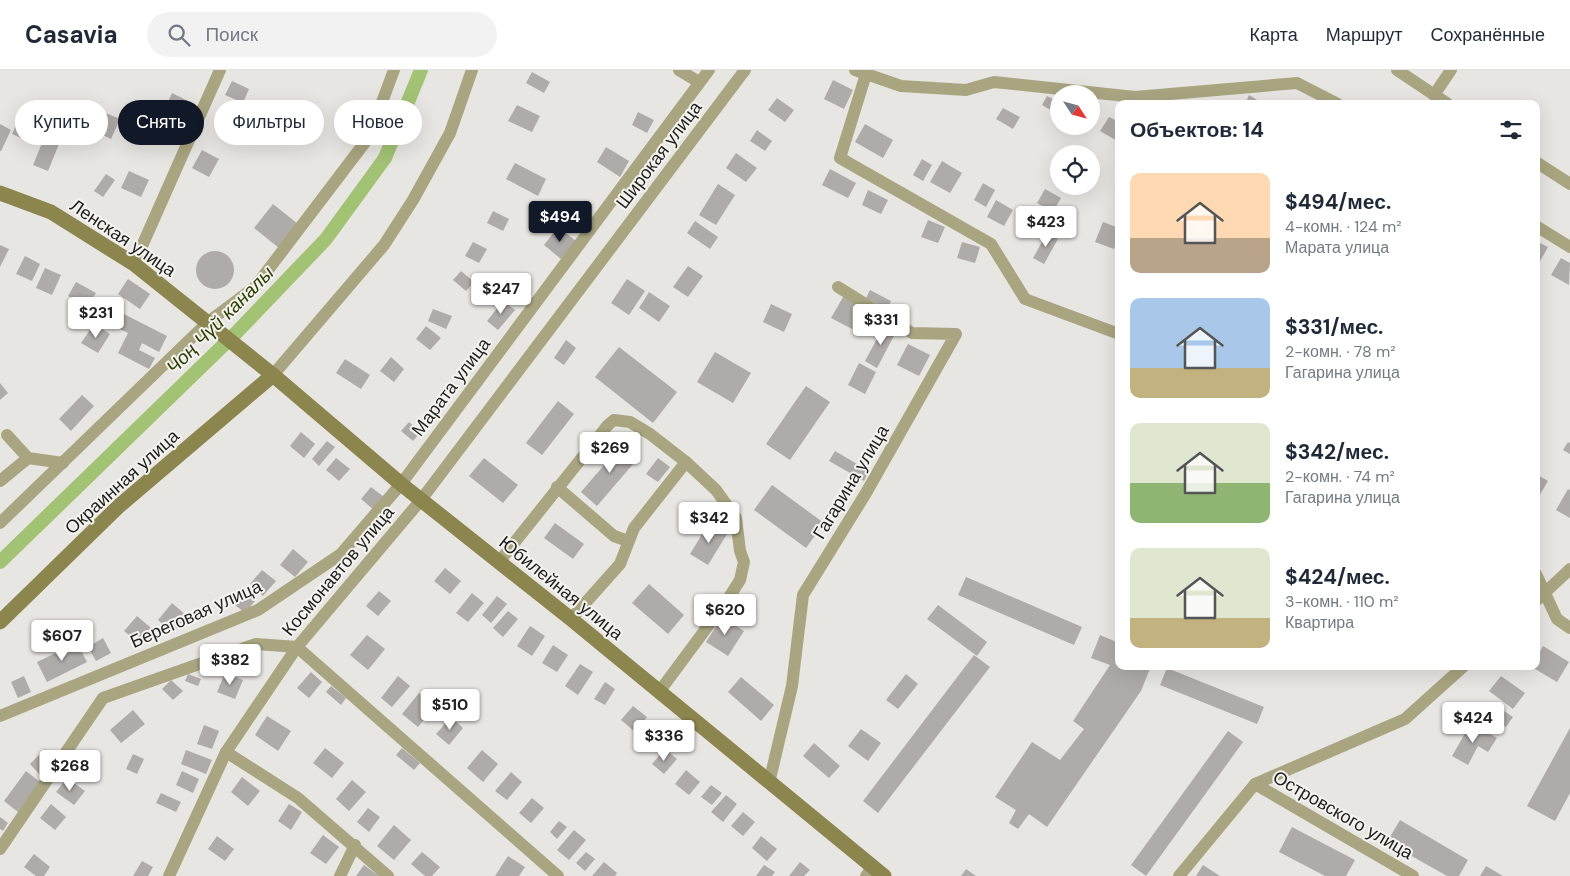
<!DOCTYPE html>
<html lang="ru">
<head>
<meta charset="utf-8">
<style>
	body { margin:0; font-family:"DM Sans",sans-serif; background:#f2f2f3; color:#1f2937; height:100vh; display:flex; flex-direction:column; font-size:19px; white-space:nowrap }
	* { box-sizing:border-box; margin:0 }
	p { font-size:16px; color:#747a83 }
	.icon { flex:none; width:28px; height:28px; fill:none; stroke:currentColor; stroke-width:2; stroke-linecap:round; stroke-linejoin:round }
	.map { position:relative; flex:1; overflow:hidden }
	.sheet { position:absolute; left:1115px; top:30px; width:425px; height:570px; display:flex; flex-direction:column; background:#fff; border-radius:10px; box-shadow:0 5px 20px #0002 }
	.sheet>* { flex:none }
	.hud { position:absolute; left:15px; top:30px; width:475px; height:45px; display:flex; gap:10px }
	.needle { width:32px; rotate:126deg }
	.buttons { position:absolute; left:1050px; top:15px; display:grid; gap:10px }
	.buttons a { display:grid; place-items:center; width:50px; height:50px; border-radius:50%; background:#fff; box-shadow:0 5px 20px #0002; font-size:25px }
	.price { position:absolute; translate:-50% -42px; padding:0 11px; border-radius:5px; background:#fff; color:#222; font-size:16px; line-height:32px; filter:drop-shadow(0 1px 2px #0008) }
	.price::after { content:''; position:absolute; left:50%; top:30px; width:15px; height:11px; margin-left:-8px; background:inherit; clip-path:polygon(0 0,100% 0,50% 100%) }
	.price.selected { background:#111827; color:#fff }
	ul { padding:0; list-style:none }
	li { display:flex; align-items:center; gap:15px; height:125px; padding:0 15px }
	li span { display:grid; place-items:center; flex:none; width:140px; height:100px; border-radius:10px; color:#555 }
	li>.icon { margin-inline-start:auto }
	span .icon { width:60px; height:60px; fill:#fffc; stroke-width:1 }
	li b { font-size:21px }
	h2 { display:flex; justify-content:space-between; align-items:center; height:60px; padding:0 15px; font-size:21px }
	.pill { padding:0 18px; border-radius:22px; background:#fff; box-shadow:0 5px 20px #0002; font-size:18px; line-height:45px }
	.pill.selected { background:#111827; color:#fff }
	header { display:flex; align-items:center; gap:30px; box-sizing:border-box; height:70px; padding:0 25px; background:#fff; border-bottom:1px solid #e0e1e3 }
	header strong { font-size:24px }
	nav { display:flex; gap:28px; margin-inline-start:auto; font-size:18px }
	.search { width:350px; height:45px; background:#f2f2f3; display:flex; align-items:center; gap:12px; box-sizing:border-box; padding:0 18px; border-radius:28px; color:#747a83; font-size:19px }
	.map>svg:first-child { display:block }
</style>
</head>
<body>
<header>
<strong>Casavia</strong>
<div class="search"><svg class="icon" aria-label="search" viewBox="0 0 24 24"><circle cx="10" cy="10" r="6"/><path d="M15 15l6 6"/></svg>Поиск</div>
<nav><a>Карта</a><a>Маршрут</a><a>Сохранённые</a></nav>
</header>
<div class="map">
<svg width="1570" height="806" viewBox="0 0 1570 806">
	<rect width="100%" height="100%" fill="#e8e6e2"/>
	<g fill="none" stroke-linecap="round" stroke-linejoin="round">
		<polyline stroke="#a3c374" stroke-width="14" points="0,492 236,263 326,169 385,88 421,0"/>
	</g>
	<g fill="#afaba9">
		<polygon points="532,2 550,12 544,23 526,13"/>
		<polygon points="833,10 853,20 844,39 824,29"/>
		<polygon points="232,11 249,19 243,33 225,25"/>
		<polygon points="172,23 190,32 183,47 165,38"/>
		<polygon points="1249,25 1264,34 1245,34"/>
		<polygon points="1047,26 1059,32 1056,43 1042,35"/>
		<polygon points="777,28 794,40 785,52 768,40"/>
		<polygon points="517,35 540,46 532,62 508,51"/>
		<polygon points="1003,38 1020,47 1013,59 996,49"/>
		<polygon points="221,39 238,48 231,62 214,53"/>
		<polygon points="23,40 34,45 23,69 12,64"/>
		<polygon points="155,40 164,44 155,61 146,57"/>
		<polygon points="103,42 120,49 111,69 94,61"/>
		<polygon points="638,42 654,50 647,63 632,55"/>
		<polygon points="1109,47 1119,52 1119,72 1100,61"/>
		<polygon points="0,54 11,60 1,81 0,81"/>
		<polygon points="865,54 893,70 883,88 855,72"/>
		<polygon points="757,60 772,71 765,81 750,71"/>
		<polygon points="46,63 61,69 48,101 33,95"/>
		<polygon points="606,77 629,91 620,107 597,92"/>
		<polygon points="202,80 219,89 209,107 192,98"/>
		<polygon points="736,83 757,98 746,112 726,98"/>
		<polygon points="922,89 932,95 923,111 913,105"/>
		<polygon points="942,91 962,103 950,123 930,112"/>
		<polygon points="515,93 546,109 538,126 506,109"/>
		<polygon points="830,99 856,113 848,128 822,115"/>
		<polygon points="129,101 149,110 141,127 121,118"/>
		<polygon points="106,104 115,110 103,127 94,121"/>
		<polygon points="983,113 995,120 986,137 974,130"/>
		<polygon points="718,114 735,125 716,155 699,145"/>
		<polygon points="1045,119 1061,128 1053,142 1037,133"/>
		<polygon points="868,120 888,130 881,144 862,135"/>
		<polygon points="996,130 1013,140 1004,156 987,147"/>
		<polygon points="273,134 298,154 279,178 254,158"/>
		<polygon points="493,141 509,149 503,161 487,153"/>
		<polygon points="928,150 945,157 938,173 921,167"/>
		<polygon points="695,151 718,167 710,179 687,163"/>
		<polygon points="1103,152 1119,158 1119,166 1114,179 1095,172"/>
		<polygon points="558,157 576,171 561,189 544,175"/>
		<polygon points="1047,163 1058,169 1044,194 1033,188"/>
		<polygon points="1536,171 1548,177 1539,193 1536,191"/>
		<polygon points="473,172 487,179 479,193 465,186"/>
		<polygon points="962,172 980,177 975,193 957,188"/>
		<polygon points="0,175 9,179 0,197"/>
		<circle cx="215" cy="200" r="19"/>
		<polygon points="25,186 40,194 32,211 16,204"/>
		<polygon points="1561,188 1570,193 1569,215 1551,205"/>
		<polygon points="688,196 703,206 688,227 673,217"/>
		<polygon points="45,198 61,205 52,225 36,218"/>
		<polygon points="461,201 474,212 466,221 453,210"/>
		<polygon points="128,209 150,224 140,239 118,224"/>
		<polygon points="627,209 645,221 629,245 611,233"/>
		<polygon points="76,212 96,223 87,237 68,226"/>
		<polygon points="870,220 891,231 887,239 866,228"/>
		<polygon points="649,222 670,236 659,252 639,238"/>
		<polygon points="843,227 868,240 856,261 831,248"/>
		<polygon points="503,231 515,240 498,260 487,251"/>
		<polygon points="771,234 792,244 784,262 763,252"/>
		<polygon points="433,239 452,246 446,259 428,251"/>
		<polygon points="120,242 167,266 159,282 142,273 139,280 155,288 149,299 118,283 128,263 113,256"/>
		<polygon points="94,254 110,264 98,283 81,273"/>
		<polygon points="885,254 897,260 877,298 865,291"/>
		<polygon points="426,256 441,268 430,280 416,269"/>
		<polygon points="566,270 576,278 564,295 554,288"/>
		<polygon points="908,274 930,285 919,306 897,295"/>
		<polygon points="619,277 677,322 653,353 595,307"/>
		<polygon points="715,282 751,303 733,333 697,312"/>
		<polygon points="391,287 404,299 394,312 380,301"/>
		<polygon points="345,289 370,305 361,319 336,303"/>
		<polygon points="859,293 876,302 865,324 848,315"/>
		<polygon points="0,313 8,323 0,330"/>
		<polygon points="806,316 830,332 790,390 766,374"/>
		<polygon points="82,325 94,336 71,361 59,349"/>
		<polygon points="558,331 574,344 542,385 526,373"/>
		<polygon points="409,352 421,362 413,371 401,361"/>
		<polygon points="301,362 315,374 304,388 290,376"/>
		<polygon points="327,371 335,377 319,396 312,389"/>
		<polygon points="1568,372 1570,373 1570,384 1563,380"/>
		<polygon points="623,373 640,386 597,436 581,422"/>
		<polygon points="835,381 869,401 864,411 829,391"/>
		<polygon points="336,388 350,399 339,411 326,400"/>
		<polygon points="484,388 518,415 503,433 469,406"/>
		<polygon points="658,388 670,397 658,412 646,404"/>
		<polygon points="1536,404 1548,411 1538,428 1536,427"/>
		<polygon points="772,415 824,453 806,478 754,440"/>
		<polygon points="371,417 384,427 374,440 361,429"/>
		<polygon points="1568,419 1570,420 1570,448 1556,440"/>
		<polygon points="555,453 584,474 573,489 544,468"/>
		<polygon points="709,453 727,464 708,495 690,484"/>
		<polygon points="293,479 308,492 295,507 280,495"/>
		<polygon points="445,498 461,511 450,524 434,511"/>
		<polygon points="262,500 276,511 263,526 250,514"/>
		<polygon points="966,507 1082,557 1074,575 958,525"/>
		<polygon points="649,514 684,545 668,564 632,533"/>
		<polygon points="241,518 255,531 245,543 230,531"/>
		<polygon points="379,521 391,531 378,546 366,536"/>
		<polygon points="472,523 484,533 468,552 456,543"/>
		<polygon points="497,526 507,534 491,553 482,545"/>
		<polygon points="172,533 187,546 173,563 158,550"/>
		<polygon points="938,535 987,572 977,586 927,549"/>
		<polygon points="508,541 518,549 503,567 493,558"/>
		<polygon points="137,546 151,558 139,573 124,561"/>
		<polygon points="722,547 744,561 728,586 706,572"/>
		<polygon points="530,556 545,566 532,586 517,576"/>
		<polygon points="367,565 385,579 368,600 350,585"/>
		<polygon points="1100,565 1119,573 1119,596 1151,596 1141,621 1047,757 1029,744 1018,759 1009,753 1016,740 995,727 1032,672 1060,690 1084,659 1073,651 1110,595 1091,588"/>
		<polygon points="103,568 111,583 96,591 88,577"/>
		<polygon points="77,573 87,592 47,612 37,592"/>
		<polygon points="553,575 568,585 557,602 542,593"/>
		<polygon points="1543,576 1569,592 1557,612 1530,596 1536,596 1536,588"/>
		<polygon points="974,585 990,597 878,743 863,731"/>
		<polygon points="580,594 593,602 578,625 565,616"/>
		<polygon points="1167,598 1264,637 1257,654 1160,615"/>
		<polygon points="311,602 322,612 309,628 297,618"/>
		<polygon points="225,603 243,610 235,629 217,622"/>
		<polygon points="188,604 201,609 198,616 185,611"/>
		<polygon points="906,604 918,614 898,639 886,630"/>
		<polygon points="24,606 31,622 18,628 11,612"/>
		<polygon points="398,606 410,616 392,637 381,628"/>
		<polygon points="1501,606 1525,623 1513,639 1489,621"/>
		<polygon points="741,607 774,635 761,651 728,622"/>
		<polygon points="171,610 183,621 173,630 162,619"/>
		<polygon points="605,612 615,619 605,635 594,629"/>
		<polygon points="331,616 346,628 341,635 326,622"/>
		<polygon points="419,623 435,636 418,657 402,644"/>
		<polygon points="1492,633 1513,647 1506,657 1485,644"/>
		<polygon points="633,636 647,647 635,662 621,650"/>
		<polygon points="133,640 145,654 121,673 110,660"/>
		<polygon points="267,646 291,661 278,681 255,665"/>
		<polygon points="451,647 463,658 449,675 436,664"/>
		<polygon points="1471,653 1497,668 1488,682 1478,676 1468,695 1452,686"/>
		<polygon points="204,655 219,661 212,679 197,674"/>
		<polygon points="1570,658 1570,723 1555,751 1527,736"/>
		<polygon points="861,659 881,673 868,691 848,676"/>
		<polygon points="1228,661 1243,672 1146,806 1131,795"/>
		<polygon points="814,673 840,696 829,708 803,686"/>
		<polygon points="325,678 344,693 332,708 313,693"/>
		<polygon points="402,678 420,693 414,700 396,685"/>
		<polygon points="45,679 56,691 41,706 30,694"/>
		<polygon points="665,679 677,689 664,704 652,694"/>
		<polygon points="186,680 212,690 206,704 181,694"/>
		<polygon points="482,680 498,694 483,712 467,698"/>
		<polygon points="133,684 144,689 137,704 126,699"/>
		<polygon points="686,700 700,712 689,725 675,714"/>
		<polygon points="26,701 40,712 18,742 4,731"/>
		<polygon points="182,701 199,709 193,723 176,715"/>
		<polygon points="511,702 522,712 507,730 495,721"/>
		<polygon points="242,707 260,721 248,736 231,722"/>
		<polygon points="67,708 85,721 74,735 56,722"/>
		<polygon points="352,710 366,722 349,741 336,729"/>
		<polygon points="711,715 722,723 712,735 701,727"/>
		<polygon points="161,723 181,732 176,742 156,733"/>
		<polygon points="726,725 737,734 723,752 711,742"/>
		<polygon points="532,728 544,738 531,753 519,743"/>
		<polygon points="51,734 66,747 55,760 40,748"/>
		<polygon points="289,734 302,742 291,760 278,751"/>
		<polygon points="368,738 380,747 369,762 357,752"/>
		<polygon points="743,742 755,752 743,766 731,756"/>
		<polygon points="0,747 8,753 3,761 0,759"/>
		<polygon points="1400,750 1468,790 1459,806 1447,806 1387,772"/>
		<polygon points="559,751 567,757 557,769 550,762"/>
		<polygon points="394,755 411,770 394,790 377,776"/>
		<polygon points="1292,757 1355,790 1346,806 1325,806 1279,782"/>
		<polygon points="574,760 586,770 569,790 557,780"/>
		<polygon points="323,765 339,777 326,794 310,783"/>
		<polygon points="217,766 234,779 225,791 208,779"/>
		<polygon points="761,766 777,779 767,791 752,778"/>
		<polygon points="422,782 440,797 432,806 425,806 411,794"/>
		<polygon points="586,782 595,789 585,801 576,793"/>
		<polygon points="34,784 50,797 44,806 36,806 24,797"/>
		<polygon points="508,786 525,797 519,806 495,806"/>
		<polygon points="142,791 153,797 148,806 133,806"/>
		<polygon points="604,792 617,803 615,806 592,806"/>
		<polygon points="800,792 810,800 804,806 789,806"/>
		<polygon points="364,795 379,806 356,806"/>
		<polygon points="764,795 775,802 772,806 756,806"/>
		<polygon points="1203,795 1220,806 1196,806"/>
		<polygon points="1486,796 1503,806 1480,806"/>
		<polygon points="966,799 976,806 961,806"/>
	</g>
	<g fill="none" stroke-linecap="round" stroke-linejoin="round">
		<g stroke="#a9a581" stroke-width="12">
			<polyline points="679,0 699,12"/>
			<polyline points="855,0 901,16 966,20 994,12 1135,27 1297,13 1338,34"/>
			<polyline points="1397,0 1448,34"/>
			<polyline points="866,4 840,88 991,174 1025,229 1119,264"/>
			<polyline points="1434,25 1451,0"/>
			<polyline points="1536,92 1570,114"/>
			<polyline points="1536,156 1570,177"/>
			<polyline points="134,194 220,0"/>
			<polyline points="273,305 384,175 413,130 450,63 472,0"/>
			<polyline points="7,365 28,388 63,393"/>
			<polyline points="0,411 28,388"/>
			<polyline points="557,417 614,466 628,471"/>
			<polyline points="0,453 208,252 255,217 369,67 394,0"/>
			<polyline points="499,492 608,355 614,350 630,352 650,364 686,392 716,420 736,448 740,481 744,492 740,510 728,529 659,622"/>
			<polyline points="1536,504 1557,549 1570,558"/>
			<polyline points="1536,531 1570,499"/>
			<polyline points="571,549 620,494 634,458 686,392"/>
			<polyline points="0,646 258,540 341,484 401,414 709,0"/>
			<polyline points="226,682 298,728 388,806"/>
			<polyline points="769,713 792,616 803,525 866,423 956,264 912,263 838,217"/>
			<polyline points="1255,714 1413,806"/>
			<polyline points="0,779 103,628 256,574 297,577 558,806"/>
			<polyline points="169,806 226,682 297,577 421,430 745,0"/>
			<polyline points="340,806 355,775"/>
			<polyline points="866,806 872,797"/>
			<polyline points="1179,806 1255,714 1405,649 1464,596"/>
		</g>
		<g stroke="#8c854e" stroke-width="15">
			<polyline points="0,123 51,142 134,194 273,305 401,414 571,549 884,806"/>
			<polyline points="0,552 119,436 273,305"/>
		</g>
	</g>
	<g text-anchor="middle" dominant-baseline="central" stroke-width="4" stroke-linejoin="round" paint-order="stroke">
		<g font-size="18" fill="#1e1e1c" stroke="#f5f3ef">
			<text transform="translate(659 85) rotate(-53)">Широкая улица</text>
			<text transform="translate(123 168) rotate(34)">Ленская улица</text>
			<text transform="translate(451 317) rotate(-53)">Марата улица</text>
			<text transform="translate(122 412) rotate(-42)">Окраинная улица</text>
			<text transform="translate(851 412) rotate(-59)">Гагарина улица</text>
			<text transform="translate(338 501) rotate(-50)">Космонавтов улица</text>
			<text transform="translate(561 518) rotate(39)">Юбилейная улица</text>
			<text transform="translate(196 544) rotate(-24)">Береговая улица</text>
			<text transform="translate(1343 745) rotate(30)">Островского улица</text>
		</g>
		<g font-size="19" font-style="italic" fill="#2c4004" stroke="#f5f3ef">
			<text transform="translate(220 250) rotate(-45)">Чоң Чүй каналы</text>
		</g>
	</g>
</svg>
<div class="buttons">
<a><svg class="needle" viewBox="-14 -14 28 28"><path d="M0-13l5 13h-10z" fill="#e53935"/><path d="M0 13l5-13h-10z" fill="#747a83"/></svg></a>
<a><svg class="icon" aria-label="locate" viewBox="0 0 24 24"><circle cx="12" cy="12" r="6"/><path d="M12 2v4M12 18v4M2 12h4M18 12h4"/></svg></a>
</div>
<b class="price selected" style="left:560px;top:173px">$494</b>
<b class="price" style="left:1046px;top:178px">$423</b>
<b class="price" style="left:501px;top:245px">$247</b>
<b class="price" style="left:96px;top:269px">$231</b>
<b class="price" style="left:881px;top:276px">$331</b>
<b class="price" style="left:610px;top:404px">$269</b>
<b class="price" style="left:709px;top:474px">$342</b>
<b class="price" style="left:725px;top:566px">$620</b>
<b class="price" style="left:62px;top:592px">$607</b>
<b class="price" style="left:230px;top:616px">$382</b>
<b class="price" style="left:450px;top:661px">$510</b>
<b class="price" style="left:1473px;top:674px">$424</b>
<b class="price" style="left:664px;top:692px">$336</b>
<b class="price" style="left:70px;top:722px">$268</b>
<div class="hud">
<a class="pill">Купить</a>
<a class="pill selected">Снять</a>
<a class="pill">Фильтры</a>
<a class="pill">Новое</a>
</div>
<section class="sheet">
<h2>Объектов: 14<svg class="icon" aria-label="filters" viewBox="0 0 24 24"><path d="M4 7h16M4 17h16"/><circle cx="9" cy="7" r="2"/><circle cx="15" cy="17" r="2"/></svg></h2>
<ul>
<li><span style="background:linear-gradient(#ffd9b3 65%,#b9a48a 0)"><svg class="icon" aria-label="home" viewBox="0 0 24 24"><path d="M3 11l9-7 9 7M6 9v11h12V9"/></svg></span><div><b>$494/мес.</b><p>4-комн. · 124 m²</p><p>Марата улица</p></div></li>
<li><span style="background:linear-gradient(#a9c7e8 70%,#c2b280 0)"><svg class="icon" aria-label="home" viewBox="0 0 24 24"><path d="M3 11l9-7 9 7M6 9v11h12V9"/></svg></span><div><b>$331/мес.</b><p>2-комн. · 78 m²</p><p>Гагарина улица</p></div></li>
<li><span style="background:linear-gradient(#dfe7d0 60%,#8fb573 0)"><svg class="icon" aria-label="home" viewBox="0 0 24 24"><path d="M3 11l9-7 9 7M6 9v11h12V9"/></svg></span><div><b>$342/мес.</b><p>2-комн. · 74 m²</p><p>Гагарина улица</p></div></li>
<li><span style="background:linear-gradient(#dfe7d0 70%,#c2b280 0)"><svg class="icon" aria-label="home" viewBox="0 0 24 24"><path d="M3 11l9-7 9 7M6 9v11h12V9"/></svg></span><div><b>$424/мес.</b><p>3-комн. · 110 m²</p><p>Квартира</p></div></li>
</ul>
</section>
</div>
</body>
</html>
